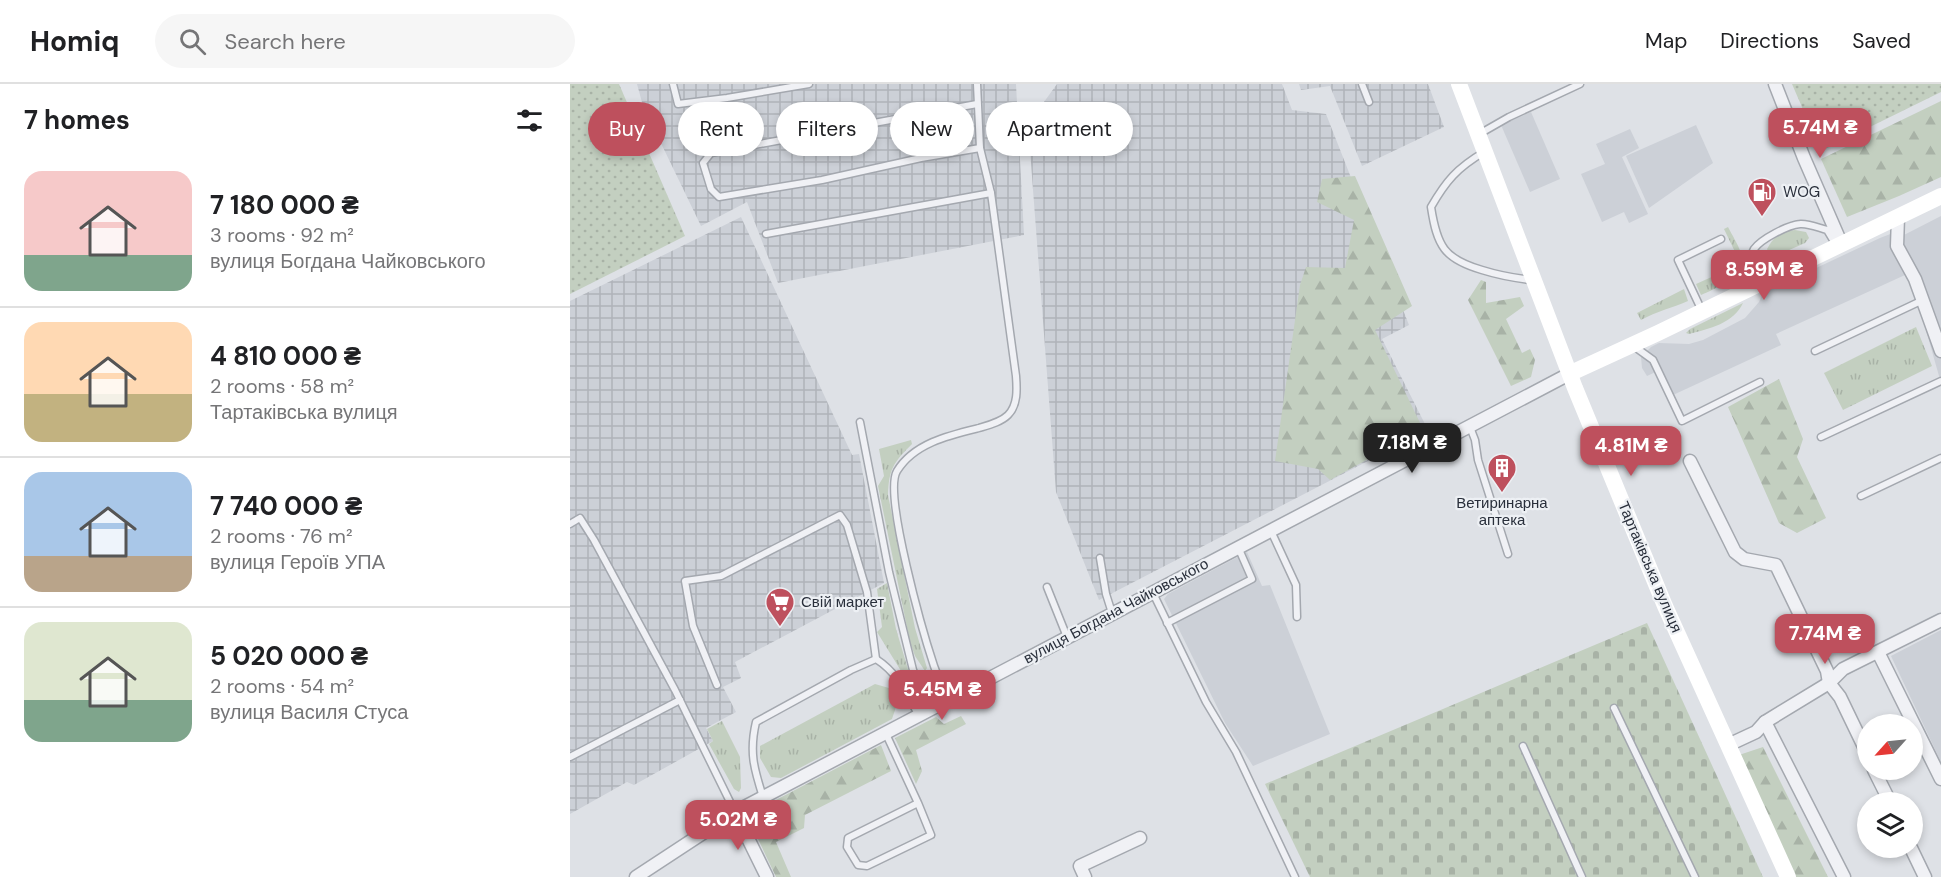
<!DOCTYPE html>
<html lang="en">
<head>
<meta charset="utf-8">
<style>
	body { margin:0; font-family:"DM Sans",sans-serif; background:#f6f6f6; color:#202124; height:100vh; display:flex; flex-direction:column; font-size:22px; white-space:nowrap }
	* { box-sizing:border-box; margin:0 }
	p { font-size:20px; color:#757577 }
	.icon { flex:none; width:33px; height:33px; fill:none; stroke:currentColor; stroke-width:2; stroke-linecap:round; stroke-linejoin:round }
	.map { position:relative; flex:1; overflow:hidden }
	.panel { display:flex; flex-direction:column; background:#fff; width:570px }
	.panel>* { flex:none }
	.banner { position:absolute; left:18px; top:18px; width:570px; height:54px; display:flex; gap:12px }
	.needle { width:39px; rotate:243deg }
	.tools { position:absolute; left:1287px; top:630px; display:grid; gap:12px }
	.tools a { display:grid; place-items:center; width:66px; height:66px; border-radius:50%; background:#fff; box-shadow:0 3px 9px #0003; font-size:30px }
	.price { position:absolute; translate:-50% -51px; padding:0 14px; border-radius:12px; background:#be505d; color:#fff; font-size:20px; line-height:39px; filter:drop-shadow(0 2px 3px #0008) }
	.price::after { content:''; position:absolute; left:50%; top:36px; width:18px; height:14px; margin-left:-9px; background:inherit; clip-path:polygon(0 0,100% 0,50% 100%) }
	.price.current { background:#222; color:#fff }
	ul { padding:0; list-style:none }
	li { display:flex; align-items:center; gap:18px; height:150px; padding:0 24px }
	li+li { border-top:2px solid #e0e0e0 }
	li span { display:grid; place-items:center; flex:none; width:168px; height:120px; border-radius:18px; color:#555 }
	li>.icon { margin-inline-start:auto }
	span .icon { width:72px; height:72px; fill:#fffc; stroke-width:1 }
	li b { font-size:26px }
	h2 { display:flex; justify-content:space-between; align-items:center; height:72px; padding:0 24px; font-size:26px }
	.pill { padding:0 21px; border-radius:27px; background:#fff; box-shadow:0 3px 9px #0003; font-size:21px; line-height:54px }
	.pill.current { background:#be505d; color:#fff }
	header { display:flex; align-items:center; gap:36px; box-sizing:border-box; height:84px; padding:0 30px; background:#fff; border-bottom:2px solid #e0e0e0 }
	header strong { font-size:28px }
	nav { display:flex; gap:33px; margin-inline-start:auto; font-size:21px }
	.search { width:420px; height:54px; background:#f6f6f6; display:flex; align-items:center; gap:15px; box-sizing:border-box; padding:0 21px; border-radius:33px; color:#757577; font-size:22px }
	main { display:flex; flex:1; min-height:0 }
	.map>svg:first-child { display:block }
</style>
</head>
<body>
<header>
<strong>Homiq</strong>
<div class="search"><svg class="icon" aria-label="search" viewBox="0 0 24 24"><circle cx="10" cy="10" r="6"/><path d="M15 15l6 6"/></svg>Search here</div>
<nav><a>Map</a><a>Directions</a><a>Saved</a></nav>
</header>
<main>
<section class="panel">
<h2>7 homes<svg class="icon" aria-label="filters" viewBox="0 0 24 24"><path d="M4 7h16M4 17h16"/><circle cx="9" cy="7" r="2"/><circle cx="15" cy="17" r="2"/></svg></h2>
<ul>
<li><span style="background:linear-gradient(#f6c9c9 70%,#7fa58c 0)"><svg class="icon" aria-label="home" viewBox="0 0 24 24"><path d="M3 11l9-7 9 7M6 9v11h12V9"/></svg></span><div><b>7 180 000 ₴</b><p>3 rooms · 92 m²</p><p>вулиця Богдана Чайковського</p></div></li>
<li><span style="background:linear-gradient(#ffd9b3 60%,#c2b280 0)"><svg class="icon" aria-label="home" viewBox="0 0 24 24"><path d="M3 11l9-7 9 7M6 9v11h12V9"/></svg></span><div><b>4 810 000 ₴</b><p>2 rooms · 58 m²</p><p>Тартаківська вулиця</p></div></li>
<li><span style="background:linear-gradient(#a9c7e8 70%,#b9a48a 0)"><svg class="icon" aria-label="home" viewBox="0 0 24 24"><path d="M3 11l9-7 9 7M6 9v11h12V9"/></svg></span><div><b>7 740 000 ₴</b><p>2 rooms · 76 m²</p><p>вулиця Героїв УПА</p></div></li>
<li><span style="background:linear-gradient(#dfe7d0 65%,#7fa58c 0)"><svg class="icon" aria-label="home" viewBox="0 0 24 24"><path d="M3 11l9-7 9 7M6 9v11h12V9"/></svg></span><div><b>5 020 000 ₴</b><p>2 rooms · 54 m²</p><p>вулиця Василя Стуса</p></div></li>
</ul>
</section>
<div class="map">
<svg width="1371" height="793" viewBox="0 0 1371 793">
	<defs>
		<pattern id="industrial-grid" width="8" height="8" patternUnits="userSpaceOnUse" patternTransform="scale(1.5)"><rect width="8" height="8" fill="#ccd0d7"/><path d="M0 4h8M4 0v8" fill="none" stroke="#afb3b9"/></pattern>
		<pattern id="grass-tufts" width="24" height="20" patternUnits="userSpaceOnUse" patternTransform="scale(1.5)"><rect width="24" height="20" fill="#c3cfc0"/><path d="M3 7l-1-3M5 7V3M7 7l1-3M15 17l-1-3M17 17v-4M19 17l1-3" fill="none" stroke="#a8b2a6"/></pattern>
		<pattern id="forest-firs" width="22" height="20" patternUnits="userSpaceOnUse" patternTransform="scale(1.5)"><rect width="22" height="20" fill="#c3cfc0"/><path d="M5 1l3.5 6h-7zM16 11l3.5 6h-7z" fill="#a8b2a6"/></pattern>
		<pattern id="cemetery-stones" width="16" height="16" patternUnits="userSpaceOnUse" patternTransform="scale(1.5)"><rect width="16" height="16" fill="#c3cfc0"/><path d="M2 7V4a2 2 0 0 1 4 0v3zM10 15v-3a2 2 0 0 1 4 0v3z" fill="#a8b2a6"/></pattern>
		<pattern id="garden-dots" width="8" height="8" patternUnits="userSpaceOnUse" patternTransform="scale(1.5)"><rect width="8" height="8" fill="#c3cfc0"/><path d="M2 2h.1M6 6h.1" fill="none" stroke="#a8b2a6" stroke-width="1.8" stroke-linecap="round"/></pattern>
	</defs>
	<rect width="100%" height="100%" fill="#dee1e6"/>
	<g fill="#ccd0d7">
		<polygon points="961,28 990,95 960,108 931,41"/>
		<polygon points="1126,41 1143,79 1079,124 1056,72"/>
		<polygon points="1060,45 1069,64 1052,73 1078,130 1059,139 1054,128 1032,138 1011,90 1035,80 1026,60"/>
		<polygon points="1371,132 1371,299 1346,211 1335,191 1206,250 1211,261 1103,311 1092,285 1077,292 1072,284 1071,273 1081,263 1089,259 1119,260 1133,256 1175,234 1189,218 1193,209 1310,154 1323,149 1332,152"/>
		<polygon points="677,468 692,502 700,501 760,650 683,682 655,639 594,515 598,510"/>
		<polygon points="1371,546 1371,678 1321,572"/>
	</g>
	<g fill="url(#industrial-grid)">
		<polygon points="67,0 446,0 454,151 208,199 177,118 131,142 73,22"/>
		<polygon points="487,0 712,0 722,26 756,30 839,241 812,255 858,346 529,516 486,408 458,40"/>
		<polygon points="729,0 858,0 874,43 792,82 760,2 731,6"/>
		<polygon points="171,133 282,371 289,370 314,499 165,578 171,594 153,603 166,628 136,644 143,657 64,701 57,698 0,730 0,217"/>
	</g>
	<g fill="url(#grass-tufts)">
		<path d="M 1158,143 C 1162,151 1168,160 1171,169 C 1177,191 1147,204 1131,211 L 1126,200 L 1166,182 L 1168,178 L 1167,172 L 1154,145 Z"/>
		<path d="M 1225,146 L 1236,148 L 1239,154 L 1235,159 L 1201,174 L 1197,165 C 1204,152 1210,148 1225,146 Z"/>
		<path d="M 1114,205 L 1118,217 C 1102,224 1087,227 1071,236 L 1067,229 Z"/>
		<path d="M 1173,219 C 1164,239 1139,245 1119,250 L 1116,249 L 1120,245 Z"/>
		<polygon points="1346,243 1362,282 1273,326 1254,289"/>
		<path d="M 341,356 L 342,360 C 323,379 319,385 318,411 L 345,544 L 357,584 L 355,587 L 345,572 L 340,558 L 308,402 L 314,392 L 309,365 Z"/>
		<polygon points="317,499 326,545 340,592 336,595 307,548 312,543 307,505"/>
		<polygon points="305,600 319,604 327,620 322,635 211,694 201,693 190,674 190,662"/>
		<polygon points="152,637 170,673 171,704 169,708 164,705 139,660 143,657 137,645"/>
	</g>
	<g fill="url(#forest-firs)">
		<polygon points="1371,17 1371,93 1329,112 1277,133 1251,75"/>
		<polygon points="785,92 842,222 805,246 853,345 760,396 748,385 705,377 730,201 736,183 775,184 784,136 747,118 752,95"/>
		<polygon points="911,196 916,198 916,219 950,213 954,222 936,235 952,269 960,265 965,276 961,293 941,302 898,216"/>
		<polygon points="1209,295 1233,355 1227,373 1256,434 1227,449 1209,439 1158,323"/>
		<polygon points="391,632 396,640 346,666 352,687 346,700 325,654 366,633 374,640"/>
		<polygon points="311,661 321,687 235,731 234,744 206,758 221,793 206,793 180,738 181,729"/>
		<polygon points="1193,663 1258,793 1225,793 1169,671"/>
	</g>
	<polygon fill="url(#cemetery-stones)" points="1077,539 1193,793 740,793 695,700"/>
	<g fill="url(#garden-dots)">
		<polygon points="0,0 49,0 115,152 0,210"/>
		<polygon points="1222,0 1371,0 1371,8 1251,67"/>
	</g>
	<g fill="none" stroke-linecap="round" stroke-linejoin="round">
		<g stroke="#a4a8af" stroke-width="9">
			<g id="lane">
				<polyline points="103,0 108,20 157,14 239,0"/>
				<polyline points="792,0 799,18"/>
				<polyline points="407,20 141,69 133,79 141,105 149,113 252,96 351,74 410,64"/>
				<polyline points="911,49 939,33 1010,0"/>
				<path d="M 914,68 C 887,84 876,97 861,123 C 867,162 874,175 912,186 C 928,191 944,194 961,196"/>
				<polyline points="196,150 421,109"/>
				<path d="M 1179,203 C 1179,191 1178,176 1184,165 C 1191,155 1218,141 1230,140 C 1238,139 1249,144 1257,146 L 1266,161"/>
				<polyline points="1132,227 1108,176 1151,155"/>
				<polyline points="1065,263 1083,276 1112,337 1190,298"/>
				<polyline points="1245,267 1353,216"/>
				<polyline points="290,338 319,488 343,586 360,626"/>
				<polyline points="900,343 905,356 908,376 938,470"/>
				<polyline points="1251,353 1371,297"/>
				<polyline points="1291,412 1371,374"/>
				<polyline points="0,440 10,434 24,456 105,606 165,728"/>
				<polyline points="701,447 726,501 727,533"/>
				<polyline points="530,474 536,510 542,529"/>
				<polyline points="477,503 497,553"/>
				<polyline points="582,507 636,618 666,668 725,793"/>
				<polyline points="597,539 682,495 668,463"/>
				<polyline points="147,601 123,542 115,497 151,492 270,431 277,441 297,508 306,575"/>
				<path d="M 380,615 C 375,605 368,594 364,582 C 354,552 313,410 327,387 C 344,359 380,351 409,344 C 419,341 431,338 438,331 C 448,321 447,305 446,292 L 421,109 L 410,64 L 407,0"/>
				<polyline points="1044,624 1125,793"/>
				<polyline points="316,650 348,719 361,751 297,782 288,781 277,763 278,754 348,719"/>
				<polyline points="953,662 1012,793"/>
				<polyline points="0,673 110,616"/>
				<path d="M 193,713 C 184,685 179,668 186,638 L 281,586 L 306,575 C 328,589 337,610 349,632"/>
			</g>
		</g>
		<g stroke="#a4a8af" stroke-width="15">
			<g id="street">
				<polyline points="1205,0 1234,74 1271,159"/>
				<polyline points="1328,133 1327,162 1345,195 1371,267"/>
				<polyline points="1120,377 1165,468 1174,475 1206,481 1257,587 1259,599 1270,613 1298,671"/>
				<polyline points="1308,568 1371,695"/>
				<polyline points="1195,638 1274,793"/>
				<polyline points="1158,661 1186,648 1195,638 1259,599 1273,585 1371,536"/>
				<polyline points="1304,686 1320,718"/>
				<polyline points="165,728 197,793"/>
				<polyline points="1341,764 1355,793"/>
				<polyline points="66,793 165,728 1001,289"/>
				<polyline points="515,793 510,782 570,754"/>
			</g>
		</g>
		<use href="#lane" stroke="#f0f1f5" stroke-width="6"/>
		<use href="#street" stroke="#f0f1f5" stroke-width="12"/>
		<g stroke="#fff" stroke-width="16">
			<polyline points="889,0 1005,304 1095,522 1218,793"/>
			<polyline points="1001,289 1088,249 1371,112"/>
		</g>
	</g>
	<defs>
		<g id="fuel-pin" transform="scale(1.5)"><path d="M0 17L-7.5 6A9.5 9.5 0 1 1 7.5 6Z" fill="#be505d" stroke="#edf0f4"/><path d="M-5.5-6h7V0h2V4h1.3V-2.5L3-4.5l.8-.8L6-3V5H2.5V1h-1V6h-7ZM-4.2-4.7v3.2H.2V-4.7Z" fill="#fff"/></g>
		<g id="building-pin" transform="scale(1.5)"><path d="M0 17L-7.5 6A9.5 9.5 0 1 1 7.5 6Z" fill="#be505d" stroke="#edf0f4"/><path d="M-4-6H4V6H1V3H-1V6H-4ZM-2.5-4.3h1.7v1.8h-1.7ZM.8-4.3h1.7v1.8H.8ZM-2.5-1h1.7V.8h-1.7ZM.8-1h1.7V.8H.8Z" fill="#fff"/></g>
		<g id="supermarket-pin" transform="scale(1.5)"><path d="M0 17L-7.5 6A9.5 9.5 0 1 1 7.5 6Z" fill="#be505d" stroke="#edf0f4"/><path d="M-6-5.5h2.5l.6 2H6L4.5 2H-2.5L-4.4-4H-6ZM-1.5 3.2a1.3 1.3 0 1 0 .1 0ZM3 3.2a1.3 1.3 0 1 0 .1 0Z" fill="#fff"/></g>
	</defs>
	<g fill-rule="evenodd">
		<use href="#fuel-pin" x="1192" y="108"/>
		<use href="#building-pin" x="932" y="384"/>
		<use href="#supermarket-pin" x="210" y="518"/>
	</g>
	<g text-anchor="middle" dominant-baseline="central" stroke-width="4.5" stroke-linejoin="round" paint-order="stroke">
		<g font-size="15" fill="#292f3b" stroke="#edf0f4" text-anchor="start">
			<text x="1213" y="108">WOG</text>
			<text x="932" y="419" text-anchor="middle">Ветиринарна<tspan x="932" dy="17">аптека</tspan></text>
			<text x="231" y="518">Свiй маркет</text>
		</g>
		<g font-size="15" fill="#292f3b" stroke="#edf0f4">
			<text transform="translate(1080 483) rotate(67)">Тартаківська вулиця</text>
			<text transform="translate(546 527) rotate(-28)">вулиця Богдана Чайковського</text>
		</g>
	</g>
</svg>
<div class="tools">
<a><svg class="needle" viewBox="-14 -14 28 28"><path d="M0-13l5 13h-10z" fill="#e53935"/><path d="M0 13l5-13h-10z" fill="#757577"/></svg></a>
<a><svg class="icon" aria-label="layers" viewBox="0 0 24 24"><path d="M12 4l9 5-9 5-9-5zM3 14l9 5 9-5"/></svg></a>
</div>
<b class="price" style="left:1250px;top:75px">5.74M ₴</b>
<b class="price" style="left:1194px;top:217px">8.59M ₴</b>
<b class="price current" style="left:842px;top:390px">7.18M ₴</b>
<b class="price" style="left:1061px;top:393px">4.81M ₴</b>
<b class="price" style="left:1255px;top:581px">7.74M ₴</b>
<b class="price" style="left:372px;top:637px">5.45M ₴</b>
<b class="price" style="left:168px;top:767px">5.02M ₴</b>
<div class="banner">
<a class="pill current">Buy</a>
<a class="pill">Rent</a>
<a class="pill">Filters</a>
<a class="pill">New</a>
<a class="pill">Apartment</a>
</div>
</div>
</main>
</body>
</html>
